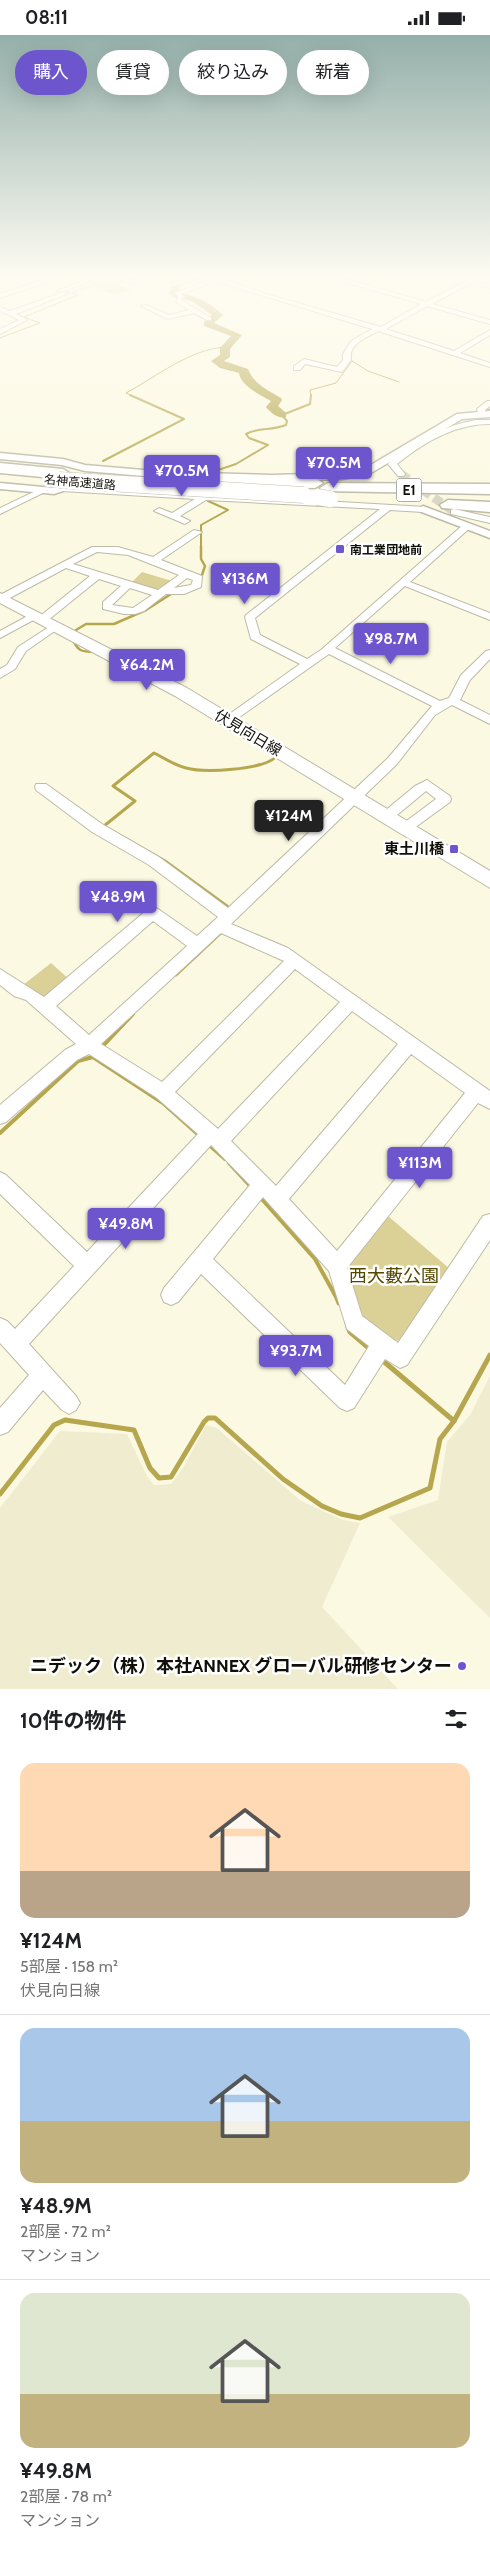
<!DOCTYPE html>
<html lang="ja">
<head>
<meta charset="utf-8">
<style>
	body { margin:0; font-family:Cabin,"Noto Sans JP",sans-serif; background:#f6f6f6; color:#202124; height:100vh; display:flex; flex-direction:column; font-size:19px; white-space:nowrap }
	* { box-sizing:border-box; margin:0 }
	p { font-size:16px; color:#757577 }
	.icon { flex:none; width:28px; height:28px; fill:none; stroke:currentColor; stroke-width:2; stroke-linecap:round; stroke-linejoin:round }
	.map { position:relative; height:1654px; overflow:hidden }
	.side { display:flex; flex-direction:column; background:#fff; flex:1 }
	.side>* { flex:none }
	.hud { position:absolute; left:15px; top:15px; width:460px; height:45px; display:flex; gap:10px }
	.price { position:absolute; translate:-50% -42px; padding:0 11px; border-radius:5px; background:#6d55ce; color:#fff; font-size:16px; line-height:32px; filter:drop-shadow(0 1px 2px #0008) }
	.price::after { content:''; position:absolute; left:50%; top:30px; width:15px; height:11px; margin-left:-8px; background:inherit; clip-path:polygon(0 0,100% 0,50% 100%) }
	.price.selected { background:#222; color:#fff }
	ul { padding:0; list-style:none }
	li { display:grid; align-content:center; gap:10px; height:265px; padding:0 20px }
	li+li { border-top:1px solid #e0e0e0 }
	li span { display:grid; place-items:center; height:155px; border-radius:15px; color:#555 }
	li>.icon { margin-inline-start:auto }
	span .icon { width:90px; height:90px; fill:#fffc; stroke-width:1 }
	li b { font-size:21px }
	h2 { display:flex; justify-content:space-between; align-items:center; height:60px; padding:0 20px; font-size:21px }
	.pill { padding:0 18px; border-radius:22px; background:#fff; box-shadow:0 5px 20px #0002; font-size:18px; line-height:45px }
	.pill.selected { background:#6d55ce; color:#fff }
	.status { display:flex; justify-content:space-between; align-items:center; height:35px; padding:0 25px; background:#fff; direction:ltr }
	.status svg { height:14px; fill:currentColor }
	.map>svg:first-child { display:block }
</style>
</head>
<body>
<div class="status"><b>08:11</b><svg viewBox="0 0 49 12"><path d="M0 12V9h3v3zM5 12V6h3v6zM10 12V3h3v9zM15 12V0h3v12zM26 1h20v11H26zM47 4h2v5h-2z"/></svg></div>
<div class="map">
<svg width="490" height="1654" viewBox="0 0 490 1654">
	<rect width="100%" height="100%" fill="#fcf9e3"/>
	<g fill="#f0ecd0">
		<polygon points="490,1341 490,1583 388,1482 438,1465 447,1407 470,1380"/>
		<polygon points="206,1390 217,1393 301,1466 343,1485 360,1488 322,1572 398,1654 0,1654 0,1473 60,1396 127,1399 147,1441 154,1450 171,1449 183,1433"/>
	</g>
	<g fill="#dbd197">
		<polygon points="108,245 132,255 114,259 91,252"/>
		<polygon points="142,537 172,546 156,555 131,548"/>
		<polygon points="51,928 70,945 49,962 41,963 23,950"/>
		<polygon points="388,1181 450,1234 400,1305 388,1307 365,1285 348,1246 350,1230"/>
	</g>
	<g fill="none" stroke-linecap="round" stroke-linejoin="round">
		<g stroke="#b6a74e" stroke-width="1">
			<polyline points="482,252 490,254"/>
			<polyline points="382,293 400,282"/>
			<polyline points="0,303 40,288 24,282 78,260 72,258 96,249 70,241"/>
			<polyline points="352,326 368,336 399,347"/>
			<path d="M 133,361 L 126,358 C 156,342 190,314 225,312"/>
			<polyline points="311,361 310,355 336,348 352,326 350,320"/>
		</g>
		<g stroke="#b6a74e" stroke-width="2">
			<polyline points="484,373 490,375"/>
			<polyline points="103,426 184,384 130,360"/>
			<path d="M 209,438 L 236,429 L 268,410 L 249,403 L 246,399 C 259,392 271,396 286,390 L 287,386 L 282,380 L 310,369 L 311,360"/>
			<polyline points="201,512 201,490 228,475 208,466"/>
		</g>
		<g stroke="#b6a74e" stroke-width="2.5">
			<polyline points="201,511 201,524 205,531 201,543"/>
			<path d="M 95,617 C 81,617 77,616 72,602 L 76,595 L 86,589 L 114,589 L 146,575 L 171,559"/>
		</g>
		<g stroke="#b6a74e" stroke-width="3">
			<path d="M 104,791 L 135,766 L 113,751 L 154,718 C 164,723 174,730 186,733 C 204,738 262,735 276,722"/>
			<polyline points="109,794 165,826 231,874"/>
			<polyline points="176,940 223,896"/>
		</g>
		<g stroke="#b6a74e" stroke-width="4">
			<polyline points="101,1013 133,979"/>
			<polyline points="95,1019 93,1022 163,1068 201,1102"/>
			<polyline points="0,1098 78,1026 93,1022"/>
			<polyline points="207,1108 225,1124"/>
			<polyline points="229,1128 252,1153"/>
			<polyline points="260,1162 315,1224 335,1260"/>
		</g>
		<g stroke="#b6a74e" stroke-width="5">
			<polyline points="335,1258 339,1268"/>
			<polyline points="348,1292 350,1297 370,1314"/>
			<polyline points="382,1325 454,1386"/>
			<polyline points="0,1459 54,1390 65,1385 134,1395 150,1433 159,1443 171,1442 204,1387 208,1383 215,1383 283,1444 322,1471 341,1479 360,1483 430,1453 440,1404 454,1386 490,1320"/>
		</g>
		<path fill="#b6a74e" fill-rule="evenodd" d="M 191,241 L 206,241 L 181,250 L 178,257 C 195,261 210,267 223,280 L 214,288 L 242,300 L 230,314 L 230,322 L 224,326 L 248,334 C 254,349 267,355 281,363 L 282,365 L 278,371 L 286,378 L 286,382 C 278,384 271,378 266,372 L 271,366 C 260,360 241,351 239,338 L 220,333 L 211,326 L 220,320 L 220,313 L 231,301 L 204,291 L 204,287 L 212,280 L 192,266 L 173,262 L 169,258 L 174,246 Z"/>
		<polyline stroke="#d9d6c2" stroke-width="9" stroke-dasharray="9 4.5" stroke-linecap="butt" points="401,439 454,477"/>
		<g stroke="#bdbaa6" stroke-width="2">
			<g id="minor">
				<polygon points="54,241 64,241 0,263 0,259"/>
				<polygon points="110,241 132,245 153,241 132,249"/>
				<polygon points="194,241 198,243 174,251 171,249"/>
				<path d="M 197,241 L 230,246 L 263,258 L 381,292 L 421,269 L 324,241 L 335,241 L 426,267 L 476,241 L 484,241 L 432,269 L 490,285 L 490,289 L 427,271 L 386,294 L 454,316 L 490,295 L 490,300 L 460,318 L 490,328 L 490,332 L 378,296 C 366,303 348,309 351,325 L 342,337 L 305,329 L 300,335 L 294,335 L 294,331 L 304,324 L 337,332 L 343,325 L 343,319 L 351,306 L 372,294 L 215,246 L 182,259 L 184,261 L 181,265 L 211,283 L 211,285 L 207,285 L 194,278 L 168,284 L 141,271 L 146,270 L 169,280 L 189,275 L 176,267 L 178,261 L 175,258 L 209,245 Z"/>
				<polygon points="86,245 91,246 62,257 57,256"/>
				<polygon points="64,257 69,258 16,279 27,285 0,299 0,294 19,285 0,276 0,272 10,276"/>
				<polygon points="487,366 490,366 490,371 485,375 485,380 479,380 477,374"/>
				<path d="M 476,385 L 490,385 L 490,389 C 455,389 424,407 397,429 L 405,439 L 404,441 L 398,441 L 388,429 C 405,408 450,389 476,385 Z"/>
				<path d="M 64,451 L 426,472 L 426,476 L 423,477 L 390,475 L 255,583 L 260,600 L 307,624 L 321,615 L 464,489 L 472,491 L 410,547 L 490,578 L 490,585 L 405,551 L 335,613 L 440,666 L 449,663 L 461,640 L 486,616 L 490,615 L 490,624 L 470,645 L 460,665 L 490,680 L 490,689 L 452,670 L 435,680 L 397,729 L 231,889 L 288,913 L 490,1056 L 490,1074 L 478,1068 L 347,1233 L 362,1281 L 398,1308 L 483,1181 L 490,1179 L 490,1205 L 407,1330 L 400,1333 L 385,1324 L 354,1373 L 347,1376 L 340,1373 L 201,1239 L 178,1267 L 171,1270 L 164,1267 L 161,1260 L 164,1253 L 250,1150 L 211,1110 L 29,1309 L 76,1361 L 80,1368 L 76,1375 L 69,1379 L 62,1375 L 43,1355 L 8,1397 L 0,1400 L 0,1373 L 29,1340 L 0,1308 L 0,1283 L 7,1286 L 15,1294 L 74,1231 L 0,1159 L 0,1137 L 6,1140 L 87,1217 L 198,1099 L 157,1063 L 89,1019 L 77,1025 L 6,1087 L 0,1089 L 0,1070 L 65,1015 L 76,1009 L 26,965 L 14,961 L 0,950 L 0,934 L 44,962 L 148,874 L 153,872 L 158,874 L 197,901 L 218,882 L 149,830 L 92,797 L 36,755 L 35,752 L 36,749 L 46,749 L 102,789 L 159,822 L 228,873 L 388,723 L 432,671 L 329,619 L 231,688 L 227,689 L 221,685 L 300,629 L 251,604 L 245,582 L 246,580 L 380,474 L 206,465 L 180,481 L 190,486 L 185,489 L 154,476 L 159,473 L 172,478 L 195,464 L 61,456 L 61,452 ZM 153,886 L 187,911 L 89,1000 L 56,971 ZM 221,898 L 284,926 L 162,1047 L 101,1009 ZM 295,934 L 340,967 L 218,1094 L 175,1057 ZM 352,976 L 398,1009 L 276,1151 L 231,1106 ZM 411,1019 L 465,1058 L 337,1216 L 289,1164 ZM 263,1162 L 329,1236 L 347,1294 L 369,1311 L 345,1350 L 213,1224 Z"/>
				<polygon points="42,453 49,455 0,479 0,473"/>
				<polygon points="454,474 490,482 490,488 451,479 451,475"/>
				<path d="M 194,495 L 202,497 L 161,525 L 202,541 L 201,552 L 184,559 L 166,559 L 144,576 L 135,579 L 124,579 L 103,574 L 103,567 L 121,551 L 99,544 L 47,586 L 39,586 L 39,582 L 90,541 L 66,533 L 6,565 L 0,566 L 0,560 L 92,512 L 118,512 L 153,522 ZM 97,517 L 128,520 L 179,540 L 158,555 L 73,529 ZM 187,543 L 193,545 L 191,550 L 174,553 ZM 130,553 L 152,560 L 133,573 L 112,570 Z"/>
				<polygon points="35,577 40,580 39,582 0,603 0,596"/>
				<polygon points="55,588 60,591 59,593 26,616 15,634 0,643 0,634 7,630 18,612"/>
				<polygon points="427,745 450,761 451,764 450,767 406,799 399,794 401,790 436,764 426,756 391,785 381,785 379,782 381,779 415,751"/>
			</g>
		</g>
		<g stroke="#bdbaa6" stroke-width="3">
			<g id="tertiary">
				<polygon points="490,376 490,382 462,384 371,438 343,444 272,446 167,443 85,436 62,430 0,424 0,418 63,424 85,430 167,437 272,440 343,438 364,434 457,379"/>
				<polygon points="0,448 54,453 64,451 69,454 54,459 0,454"/>
				<polygon points="423,471 490,496 490,503 419,476 418,474"/>
			</g>
		</g>
		<g stroke="#bdbaa6" stroke-width="2">
			<polygon id="secondary" points="0,558 187,653 490,836 490,853 175,661 0,568"/>
		</g>
		<g stroke="#bdbaa6" stroke-width="3">
			<g id="motorway">
				<polygon points="0,428 63,434 71,439 63,444 0,438"/>
				<polygon points="187,442 315,443 323,448 315,453 181,450 179,447"/>
				<polygon points="328,448 490,449 490,459 322,456 320,453"/>
				<polygon points="448,465 490,467 490,477 442,473 440,470"/>
			</g>
		</g>
		<use href="#minor" fill="#fff" fill-rule="evenodd"/>
		<use href="#tertiary" fill="#fff" fill-rule="evenodd"/>
		<use href="#secondary" fill="#fff" fill-rule="evenodd"/>
		<use href="#motorway" fill="#fff" fill-rule="evenodd"/>
		<g stroke="#bdbaa6" stroke-width="17" stroke-linecap="butt">
			<g id="motorway-bridge">
				<polyline points="59,445 304,460"/>
				<polyline points="317,462 330,464"/>
			</g>
		</g>
		<use href="#motorway-bridge" stroke="#fff" stroke-width="16"/>
	</g>
	<linearGradient id="sky" x2="0" y2="1"><stop stop-color="#94afaa"/><stop offset="0.51" stop-color="#fefcf2"/><stop offset="1" stop-color="#fefcf2" stop-opacity="0"/></linearGradient>
	<rect width="490" height="473" fill="url(#sky)"/>
	<g fill="#6d55ce" stroke="#fff" stroke-width="2">
		<rect x="335" y="509" width="10" height="10" rx="2.5"/>
		<rect x="449" y="809" width="10" height="10" rx="2.5"/>
		<circle cx="462" cy="1631" r="5"/>
	</g>
	<g text-anchor="middle" dominant-baseline="central" stroke-width="5" stroke-linejoin="round" paint-order="stroke">
		<g font-size="12" fill="#100f08" stroke="#fff">
			<text transform="translate(80 447) rotate(5)">名神高速道路</text>
		</g>
		<g font-size="12" font-weight="bold" fill="#100f08" stroke="#fff" text-anchor="start">
			<text x="350" y="514">南工業団地前</text>
		</g>
		<rect fill="#fff" stroke="#585752" stroke-width="1" x="396.5" y="443.5" width="25" height="23" rx="4"/>
		<g font-size="14" font-weight="bold" fill="#100f08">
			<text x="409" y="455">E1</text>
		</g>
		<g font-size="15" fill="#100f08" stroke="#fff">
			<text transform="translate(248 698) rotate(31)">伏見向日線</text>
		</g>
		<g font-size="15" font-weight="bold" fill="#100f08" stroke="#fff" text-anchor="end">
			<text x="444" y="814">東土川橋</text>
		</g>
		<g font-size="18" fill="#534800" stroke="#fff">
			<text x="394" y="1241">西大藪公園</text>
		</g>
		<g font-size="18" font-weight="bold" fill="#100f08" stroke="#fff" text-anchor="end">
			<text x="452" y="1631">ニデック（株）本社ANNEX グローバル研修センター</text>
		</g>
	</g>
</svg>
<b class="price" style="left:334px;top:454px">¥70.5M</b>
<b class="price" style="left:182px;top:462px">¥70.5M</b>
<b class="price" style="left:245px;top:570px">¥136M</b>
<b class="price" style="left:391px;top:630px">¥98.7M</b>
<b class="price" style="left:147px;top:656px">¥64.2M</b>
<b class="price selected" style="left:289px;top:807px">¥124M</b>
<b class="price" style="left:118px;top:888px">¥48.9M</b>
<b class="price" style="left:420px;top:1154px">¥113M</b>
<b class="price" style="left:126px;top:1215px">¥49.8M</b>
<b class="price" style="left:296px;top:1342px">¥93.7M</b>
<div class="hud">
<a class="pill selected">購入</a>
<a class="pill">賃貸</a>
<a class="pill">絞り込み</a>
<a class="pill">新着</a>
</div>
</div>
<section class="side">
<h2>10件の物件<svg class="icon" aria-label="filters" viewBox="0 0 24 24"><path d="M4 7h16M4 17h16"/><circle cx="9" cy="7" r="2"/><circle cx="15" cy="17" r="2"/></svg></h2>
<ul>
<li><span style="background:linear-gradient(#ffd9b3 70%,#b9a48a 0)"><svg class="icon" aria-label="home" viewBox="0 0 24 24"><path d="M3 11l9-7 9 7M6 9v11h12V9"/></svg></span><div><b>¥124M</b><p>5部屋 · 158 m²</p><p>伏見向日線</p></div></li>
<li><span style="background:linear-gradient(#a9c7e8 60%,#c2b280 0)"><svg class="icon" aria-label="home" viewBox="0 0 24 24"><path d="M3 11l9-7 9 7M6 9v11h12V9"/></svg></span><div><b>¥48.9M</b><p>2部屋 · 72 m²</p><p>マンション</p></div></li>
<li><span style="background:linear-gradient(#dfe7d0 65%,#c2b280 0)"><svg class="icon" aria-label="home" viewBox="0 0 24 24"><path d="M3 11l9-7 9 7M6 9v11h12V9"/></svg></span><div><b>¥49.8M</b><p>2部屋 · 78 m²</p><p>マンション</p></div></li>
</ul>
</section>
</body>
</html>
